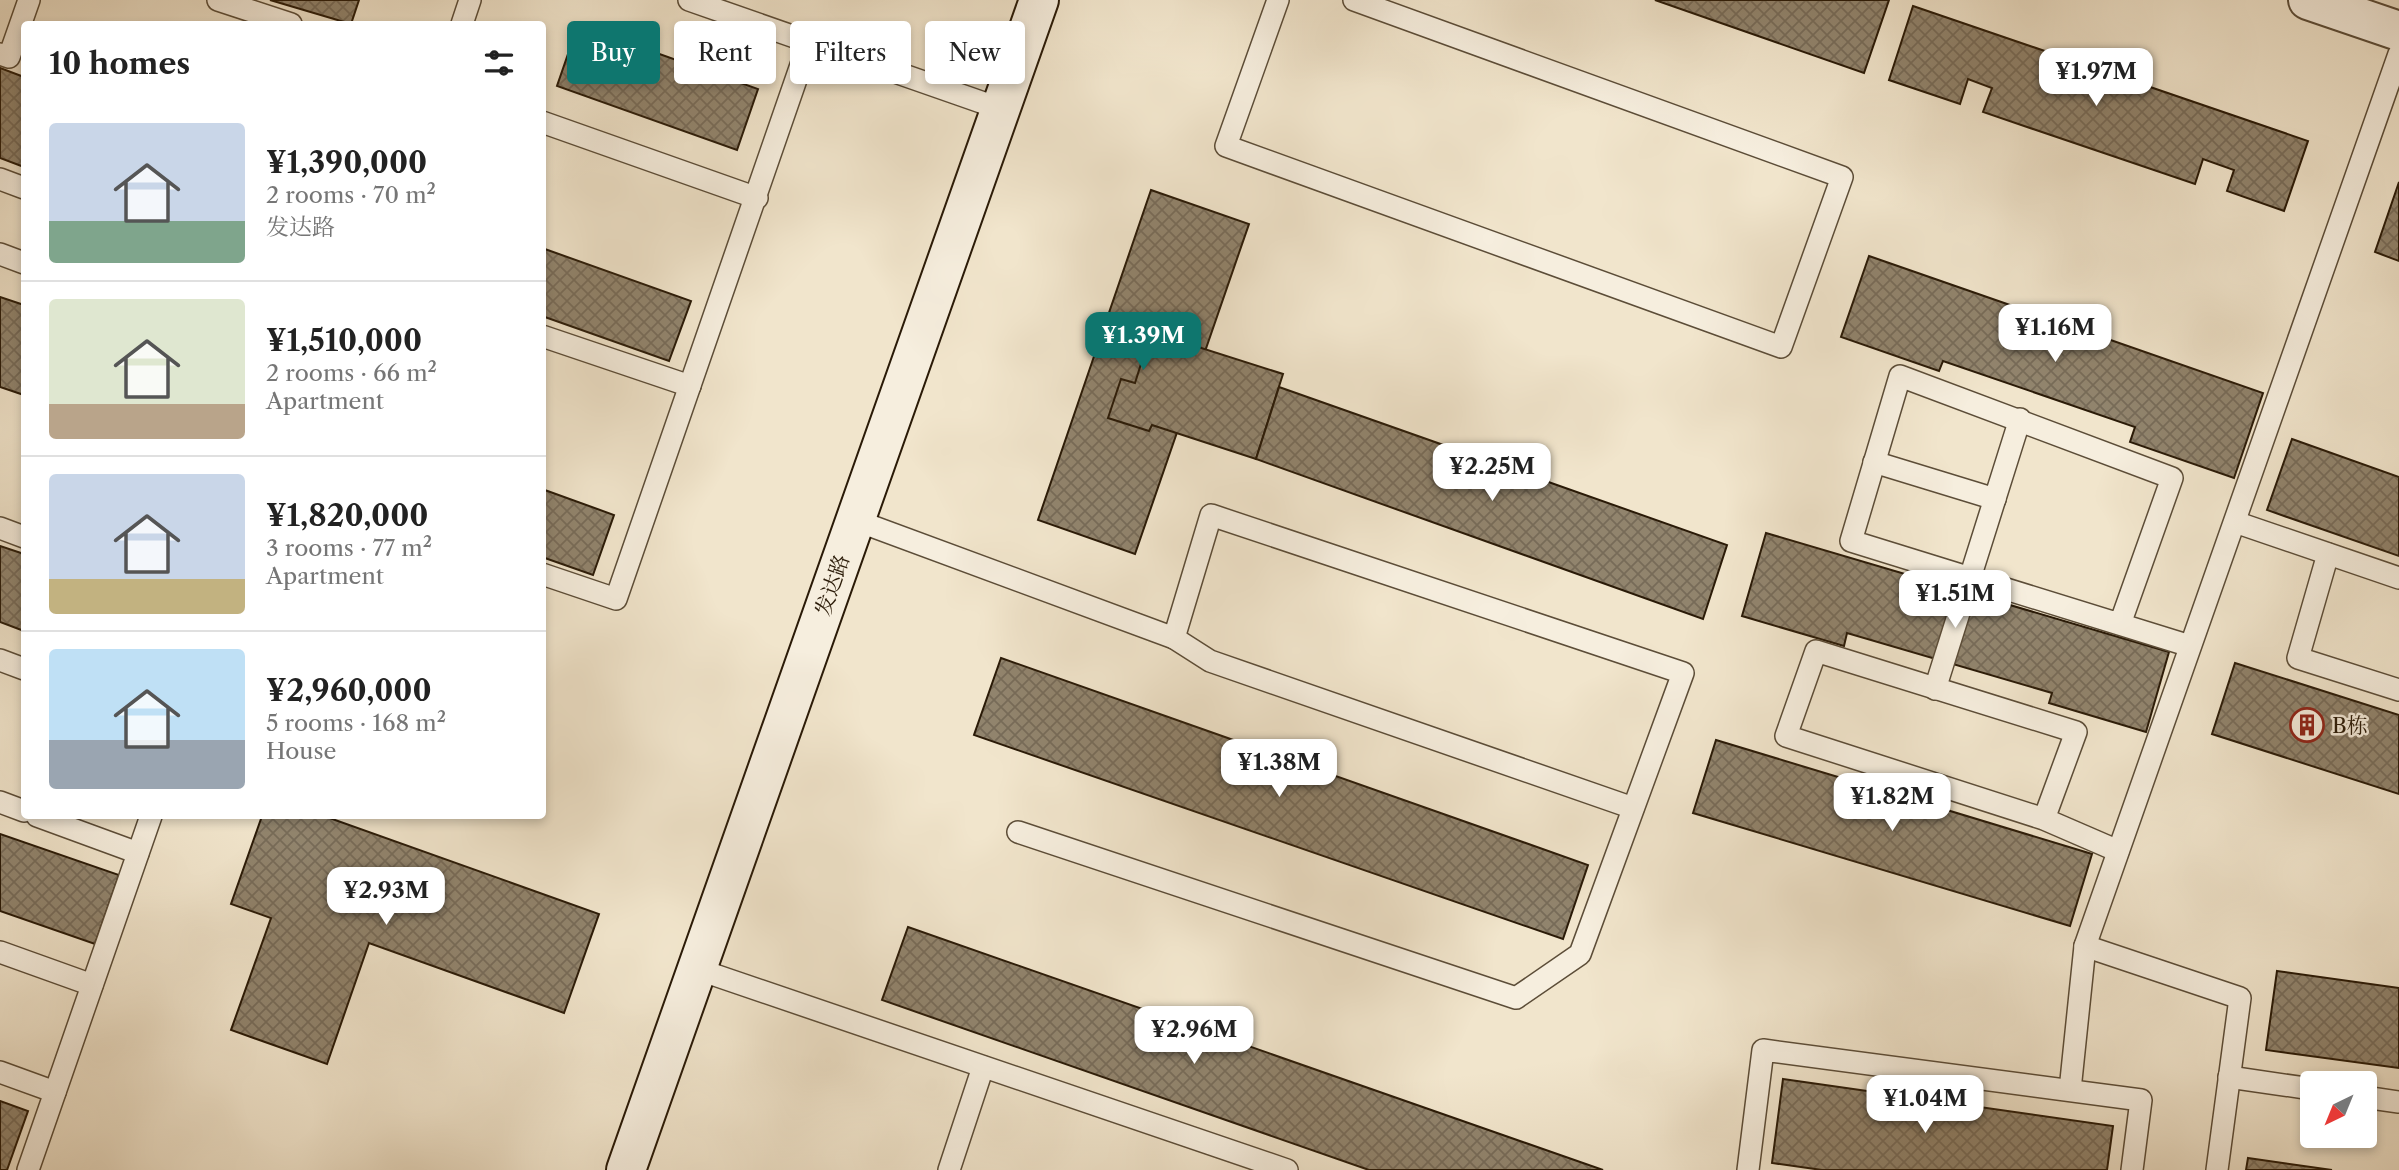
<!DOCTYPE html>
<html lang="en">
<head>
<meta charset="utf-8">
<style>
	body { margin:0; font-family:"Libre Caslon Text","Noto Serif SC",serif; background:#f6f6f6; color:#222; height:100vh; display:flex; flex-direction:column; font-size:26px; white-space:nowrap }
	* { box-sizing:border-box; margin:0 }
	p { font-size:23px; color:#767676 }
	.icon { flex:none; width:38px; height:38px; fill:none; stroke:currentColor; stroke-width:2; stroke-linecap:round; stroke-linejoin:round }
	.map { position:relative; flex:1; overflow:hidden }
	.side { position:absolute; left:21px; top:21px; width:525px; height:798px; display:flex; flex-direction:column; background:#fff; border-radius:7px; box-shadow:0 4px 10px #0003 }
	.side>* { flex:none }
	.guide { position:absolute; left:567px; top:21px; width:665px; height:63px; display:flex; gap:14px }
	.needle { width:46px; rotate:223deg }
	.controls { position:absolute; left:2300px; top:1071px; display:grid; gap:14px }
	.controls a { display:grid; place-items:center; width:77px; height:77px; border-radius:7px; background:#fff; box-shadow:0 4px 10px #0003; font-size:35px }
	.price { position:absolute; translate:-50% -60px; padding:0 16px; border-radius:14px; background:#fff; color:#222; font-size:23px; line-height:46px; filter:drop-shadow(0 2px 4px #0008) }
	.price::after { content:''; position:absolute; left:50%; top:42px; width:21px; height:16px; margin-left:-10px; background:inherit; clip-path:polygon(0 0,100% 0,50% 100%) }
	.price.selected { background:#0f766e; color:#fff }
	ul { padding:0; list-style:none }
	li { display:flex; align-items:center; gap:21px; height:175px; padding:0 28px }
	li+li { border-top:2px solid #e0e0e0 }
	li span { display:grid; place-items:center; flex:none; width:196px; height:140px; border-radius:7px; color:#555 }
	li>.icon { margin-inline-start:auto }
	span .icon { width:84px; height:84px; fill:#fffc; stroke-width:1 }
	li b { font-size:30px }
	h2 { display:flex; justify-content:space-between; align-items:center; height:84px; padding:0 28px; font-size:30px }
	.pill { padding:0 24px; border-radius:7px; background:#fff; box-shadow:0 4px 10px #0003; font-size:24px; line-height:63px }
	.pill.selected { background:#0f766e; color:#fff }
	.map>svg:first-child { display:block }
</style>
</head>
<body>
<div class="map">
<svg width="2399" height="1170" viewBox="0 0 2399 1170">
	<defs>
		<pattern id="building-cross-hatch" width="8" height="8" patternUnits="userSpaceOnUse" patternTransform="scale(1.75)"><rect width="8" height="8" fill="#91846d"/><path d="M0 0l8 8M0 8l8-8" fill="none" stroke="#776b58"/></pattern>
	</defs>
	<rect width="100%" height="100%" fill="#f1e5cc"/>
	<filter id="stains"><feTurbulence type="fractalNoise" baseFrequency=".00286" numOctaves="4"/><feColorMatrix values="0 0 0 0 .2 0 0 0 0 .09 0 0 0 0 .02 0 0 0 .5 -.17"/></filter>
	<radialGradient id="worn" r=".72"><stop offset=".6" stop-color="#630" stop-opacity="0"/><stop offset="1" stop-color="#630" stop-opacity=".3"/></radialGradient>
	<g fill="url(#building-cross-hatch)" stroke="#2a1a07" stroke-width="2">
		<polygon points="270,0 359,0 351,24"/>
		<polygon points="1655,0 1889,0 1864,73"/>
		<polygon points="1913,6 2308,141 2284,211 2227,191 2234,170 2203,159 2195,184 1983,112 1992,88 1968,79 1960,104 1889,80"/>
		<polygon points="578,25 758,89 737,150 557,86"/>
		<polygon points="0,68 24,77 24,167 0,158"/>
		<polygon points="2399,182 2399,261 2375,252"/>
		<polygon points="1151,190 1249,224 1135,554 1038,520"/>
		<polygon points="542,248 691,301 669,361 542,316"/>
		<polygon points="1869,256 2263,393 2234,478 2130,442 2135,427 1943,361 1939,371 1841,337"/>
		<polygon points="0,297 24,305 24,395 0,387"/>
		<polygon points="1151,332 1283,374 1256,459 1152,425 1149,431 1108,418 1121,379 1135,383"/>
		<polygon points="1279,387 1727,545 1703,619 1256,459"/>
		<polygon points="2292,439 2399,477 2399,556 2267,510"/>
		<polygon points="542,489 614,515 593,575 542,557"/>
		<polygon points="1766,533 2169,652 2146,732 2049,703 2052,693 1847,633 1844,646 1742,616"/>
		<polygon points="0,546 24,554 24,631 0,622"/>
		<polygon points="1001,658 1588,865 1563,939 974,735"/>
		<polygon points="2235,663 2399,715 2399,794 2212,734"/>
		<polygon points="1716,740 2092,854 2070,926 1693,813"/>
		<polygon points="262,816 324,816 599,914 564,1013 369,943 327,1064 231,1030 271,918 231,904"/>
		<polygon points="0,834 119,875 95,944 0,911"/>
		<polygon points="908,927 1603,1170 1369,1170 882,1000"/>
		<polygon points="2277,971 2399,988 2399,1068 2266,1050"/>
		<polygon points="1783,1079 2113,1126 2107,1170 1822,1170 1772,1163"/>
		<polygon points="0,1101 28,1111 7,1170 0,1170"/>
		<polygon points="2248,1158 2332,1170 2246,1170"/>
	</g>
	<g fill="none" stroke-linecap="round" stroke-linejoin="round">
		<g stroke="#5c4d38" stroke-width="24">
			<g id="lane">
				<polyline points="218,0 291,24"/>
				<polyline points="689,0 1001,109"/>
				<polyline points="1278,0 1226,146 1781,347 1842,177 1354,0"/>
				<polyline points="462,24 470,0"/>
				<polyline points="0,54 9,57 29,0"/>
				<polyline points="542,122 757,198"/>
				<polyline points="0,179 24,188"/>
				<polyline points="0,254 24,263"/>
				<polyline points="542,336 690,386"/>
				<polyline points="1874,462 1995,499"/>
				<polyline points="855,520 1174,638 1211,515 1683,673 1580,954 1516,998 1018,832"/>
				<polyline points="2235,522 2399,578"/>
				<polyline points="0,528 24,537"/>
				<polyline points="2328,554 2298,658 2399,690"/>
				<polyline points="542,574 616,599 809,42"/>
				<polyline points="2120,624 2172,478 1900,376 1851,541 2190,646"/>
				<polyline points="1174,638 1210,661 1633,808"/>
				<polyline points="0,660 24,669"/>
				<polyline points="1935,689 2020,419"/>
				<polyline points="0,802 24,811"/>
				<polyline points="37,816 138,853"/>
				<polyline points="2044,819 2076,732 1816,651 1786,736 2044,819 2118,851"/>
				<polyline points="2085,946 2240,998 2217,1170"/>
				<polyline points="0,952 92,985"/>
				<polyline points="697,969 1287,1170"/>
				<polyline points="0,1072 55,1092"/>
				<polyline points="2229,1077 2312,1089"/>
				<polyline points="2070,1090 2085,946 2399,54"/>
				<polyline points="2364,1097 2399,1102"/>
				<polyline points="28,1170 151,816"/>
				<polyline points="949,1170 983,1067"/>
				<polyline points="1748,1170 1763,1050 2141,1100 2132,1170"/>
			</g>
		</g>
		<g stroke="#5c4d38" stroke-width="42">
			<polyline id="street" points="2308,0 2399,31"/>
		</g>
		<g stroke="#2a1a07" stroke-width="42">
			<polyline id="secondary" points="626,1170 1039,0"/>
		</g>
		<use href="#lane" stroke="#f6eede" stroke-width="21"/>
		<use href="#street" stroke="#f6eede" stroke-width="38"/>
		<use href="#secondary" stroke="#f6eede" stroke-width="38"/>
	</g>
	<defs>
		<g id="building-ring" transform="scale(1.75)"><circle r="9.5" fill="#f6eede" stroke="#8f2418" stroke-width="1.5"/><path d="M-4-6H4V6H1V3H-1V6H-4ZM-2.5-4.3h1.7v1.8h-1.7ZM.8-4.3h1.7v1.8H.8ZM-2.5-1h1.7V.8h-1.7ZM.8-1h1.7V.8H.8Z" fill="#8f2418"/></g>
	</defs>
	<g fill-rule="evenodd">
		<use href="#building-ring" x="2307" y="725"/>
	</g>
	<g text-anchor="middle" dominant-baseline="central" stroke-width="5" stroke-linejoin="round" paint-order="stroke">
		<g font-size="21" fill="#2a1a07" stroke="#f6eede">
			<text transform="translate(832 585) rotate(-71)">发达路</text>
		</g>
		<g font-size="21" fill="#2a1a07" stroke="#f6eede" text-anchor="start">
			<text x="2332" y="725">B栋</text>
		</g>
	</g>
	<rect width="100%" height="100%" filter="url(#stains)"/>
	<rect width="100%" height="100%" fill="url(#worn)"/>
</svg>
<div class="controls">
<a><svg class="needle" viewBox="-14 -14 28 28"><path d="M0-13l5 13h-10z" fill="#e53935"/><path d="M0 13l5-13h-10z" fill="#767676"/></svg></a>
</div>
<b class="price" style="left:2096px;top:108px">¥1.97M</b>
<b class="price" style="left:2055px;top:364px">¥1.16M</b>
<b class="price selected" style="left:1143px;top:372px">¥1.39M</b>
<b class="price" style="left:1492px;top:503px">¥2.25M</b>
<b class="price" style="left:1955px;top:630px">¥1.51M</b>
<b class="price" style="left:1279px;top:799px">¥1.38M</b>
<b class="price" style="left:1892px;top:833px">¥1.82M</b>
<b class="price" style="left:386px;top:927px">¥2.93M</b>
<b class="price" style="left:1194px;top:1066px">¥2.96M</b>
<b class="price" style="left:1925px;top:1135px">¥1.04M</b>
<div class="guide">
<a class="pill selected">Buy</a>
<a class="pill">Rent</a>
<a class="pill">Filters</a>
<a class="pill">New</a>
</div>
<section class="side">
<h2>10 homes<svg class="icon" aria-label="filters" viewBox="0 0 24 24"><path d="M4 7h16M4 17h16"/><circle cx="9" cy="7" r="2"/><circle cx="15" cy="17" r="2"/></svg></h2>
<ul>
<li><span style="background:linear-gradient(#c9d6e8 70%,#7fa58c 0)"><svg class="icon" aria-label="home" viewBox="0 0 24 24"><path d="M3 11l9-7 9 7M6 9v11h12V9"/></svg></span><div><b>¥1,390,000</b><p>2 rooms · 70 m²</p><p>发达路</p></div></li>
<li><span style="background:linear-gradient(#dfe7d0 75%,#b9a48a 0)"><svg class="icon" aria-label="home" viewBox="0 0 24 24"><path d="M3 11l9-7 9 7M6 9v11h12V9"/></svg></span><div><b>¥1,510,000</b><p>2 rooms · 66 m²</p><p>Apartment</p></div></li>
<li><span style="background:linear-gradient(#c9d6e8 75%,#c2b280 0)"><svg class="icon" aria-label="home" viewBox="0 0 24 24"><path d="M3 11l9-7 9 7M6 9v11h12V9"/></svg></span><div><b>¥1,820,000</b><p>3 rooms · 77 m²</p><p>Apartment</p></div></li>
<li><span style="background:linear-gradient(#bfe0f5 65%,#9aa5b1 0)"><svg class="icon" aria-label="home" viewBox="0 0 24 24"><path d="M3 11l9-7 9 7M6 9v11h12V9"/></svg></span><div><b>¥2,960,000</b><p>5 rooms · 168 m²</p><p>House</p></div></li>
</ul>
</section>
</div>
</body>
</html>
